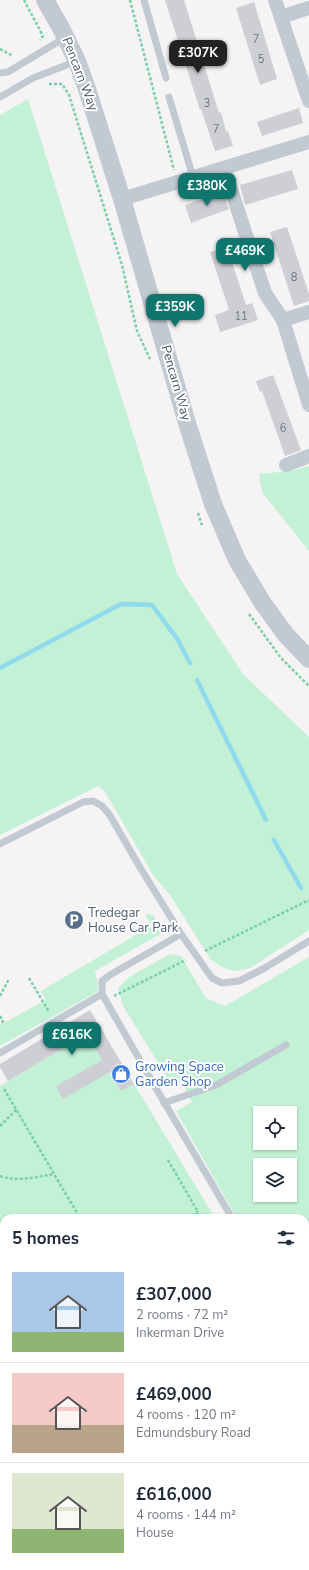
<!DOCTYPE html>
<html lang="en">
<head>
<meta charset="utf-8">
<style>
	body { margin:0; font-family:"Nunito Sans",sans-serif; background:#f6f6f7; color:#1f2937; height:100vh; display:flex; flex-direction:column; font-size:15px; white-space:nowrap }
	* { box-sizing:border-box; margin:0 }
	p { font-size:13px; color:#747a83 }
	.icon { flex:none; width:22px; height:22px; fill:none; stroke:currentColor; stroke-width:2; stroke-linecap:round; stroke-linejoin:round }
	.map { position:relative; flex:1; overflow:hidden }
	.details { position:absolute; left:0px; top:1214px; width:309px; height:356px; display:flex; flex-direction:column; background:#fff; border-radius:12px 12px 0 0; box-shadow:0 1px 3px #0004 }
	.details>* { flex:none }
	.buttons { position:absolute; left:253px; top:1106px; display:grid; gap:8px }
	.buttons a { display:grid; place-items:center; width:44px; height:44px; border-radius:0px; background:#fff; box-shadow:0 1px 3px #0004; font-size:20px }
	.price { position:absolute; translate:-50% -34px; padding:0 9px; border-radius:8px; background:#0f766e; color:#fff; font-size:13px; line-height:26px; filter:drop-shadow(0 1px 2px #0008) }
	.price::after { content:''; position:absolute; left:50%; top:24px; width:12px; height:9px; margin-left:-6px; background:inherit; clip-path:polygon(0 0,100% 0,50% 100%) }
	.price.selected { background:#222; color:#fff }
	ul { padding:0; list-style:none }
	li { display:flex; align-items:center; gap:12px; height:100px; padding:0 12px }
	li+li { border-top:1px solid #e0e1e3 }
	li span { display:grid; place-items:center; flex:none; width:112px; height:80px; border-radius:0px; color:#555 }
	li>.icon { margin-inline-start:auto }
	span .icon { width:48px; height:48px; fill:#fffc; stroke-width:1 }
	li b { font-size:17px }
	h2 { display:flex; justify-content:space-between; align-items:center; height:48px; padding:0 12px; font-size:17px }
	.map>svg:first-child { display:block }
</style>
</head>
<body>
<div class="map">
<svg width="309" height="1570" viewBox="0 0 309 1570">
	<rect width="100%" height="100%" fill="#f5f3f3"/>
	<g fill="#c3f1d5" fill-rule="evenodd">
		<polygon points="28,99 177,574 243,674 309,737 309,930 250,968 236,971 226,969 211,960 170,895 153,875 104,790 98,786 0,835 0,115"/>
		<polygon points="309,466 309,551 262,492 259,474 289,471"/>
		<polygon points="145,914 153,915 162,933 95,971 98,985 97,992 0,1046 0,1025 46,1000 41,991 151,926"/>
		<path d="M 170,954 L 181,956 L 206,998 L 225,1006 L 309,957 L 309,1325 L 305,1318 L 305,1218 L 237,1218 L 176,1111 L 192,1102 L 182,1083 L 170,1082 L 123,1006 L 118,988 L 129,977 ZM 260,1113 L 290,1113 L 290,1143 L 260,1143 ZM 260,1165 L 290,1165 L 290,1195 L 260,1195 Z"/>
		<polygon points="87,1034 121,1091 134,1084 215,1218 197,1218 195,1215 190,1218 4,1218 4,1231 0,1223 0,1086"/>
		<polygon points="305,1409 309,1416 309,1510 305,1512"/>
		<polygon points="4,1489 4,1566 175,1566 177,1570 0,1570 0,1492"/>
	</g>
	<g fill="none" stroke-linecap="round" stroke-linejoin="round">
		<g stroke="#90daee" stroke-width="4.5">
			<polyline points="0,668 121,604 152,605 178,640 190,663"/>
			<polyline points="197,680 266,820"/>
			<polyline points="274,840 301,888"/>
		</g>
	</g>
	<g fill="#cdcfd5">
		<polygon points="165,0 184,0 219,113 221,112 226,132 228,131 233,146 215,151 201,109 200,110"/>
		<polygon points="254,2 277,79 260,85 236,8"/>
		<polygon points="299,108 303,123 262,136 257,122"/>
		<polygon points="292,170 298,189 245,205 240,185"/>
		<polygon points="223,192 229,209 191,223 185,205"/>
		<polygon points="287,227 309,294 309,301 294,306 270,232"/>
		<polygon points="227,247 246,305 252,303 258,320 220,332 215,315 229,310 210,252"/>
		<polygon points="273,375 301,450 285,456 262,391 260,392 256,381"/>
		<polygon points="90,1010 134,1084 121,1091 110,1072 63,1099 56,1086 102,1060 87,1034 8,1081 0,1067 0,1064"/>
	</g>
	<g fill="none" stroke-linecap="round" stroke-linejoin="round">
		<g stroke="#7ad0a6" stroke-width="2.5" stroke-dasharray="3 2" stroke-linecap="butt">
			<polyline points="24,0 43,36 40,40"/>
			<polyline points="130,0 174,170"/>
			<polyline points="0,49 13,56"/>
			<polyline points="49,84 62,84 69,95 122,265 137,331 150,359"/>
			<polyline points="198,513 202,525"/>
			<polyline points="249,614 281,658 309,686"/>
			<polyline points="205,951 309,900"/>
			<polyline points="29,978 49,1012"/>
			<polyline points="0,996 9,979"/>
			<polyline points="114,996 186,960"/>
			<polyline points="0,1016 3,1021 0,1024"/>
			<polyline points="4,1089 80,1218"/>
			<polyline points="0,1126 16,1110"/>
			<polyline points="168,1160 198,1212"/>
			<path d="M 0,1176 C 17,1182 37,1177 54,1174"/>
			<polyline points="187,1218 198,1212 202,1218"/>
			<polyline points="305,1226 309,1223"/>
			<polyline points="305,1386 309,1392"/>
			<polyline points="305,1416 309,1422"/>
			<polyline points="305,1448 309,1446"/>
			<polyline points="0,1488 4,1494"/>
			<polyline points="305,1498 309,1496"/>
			<polyline points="55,1566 58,1570"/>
			<polyline points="121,1566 128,1570"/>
			<polyline points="223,1566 225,1570"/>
			<polyline points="285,1566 287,1570"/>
			<polyline points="65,1570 72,1566"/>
		</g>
		<g stroke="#c1cad2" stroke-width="7">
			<polyline points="144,0 166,78"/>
			<polyline points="0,73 8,72 66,37"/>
			<polyline points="0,97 33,78 77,61"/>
			<polyline points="169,97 193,177"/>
			<polyline points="0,844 83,802 93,801 102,806 109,814 141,869 181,934 212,978 222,983 239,981 263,969 309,941"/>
			<polyline points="181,934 110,975 102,981 102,994 157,1090 232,1218"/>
			<polyline points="0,1053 102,994"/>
			<polyline points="164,1103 216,1085 286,1045"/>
			<polyline points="305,1336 309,1344"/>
		</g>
		<g stroke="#c1cad2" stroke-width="14">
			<polyline points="275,0 309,101"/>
			<polyline points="281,17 309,8"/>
			<polyline points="224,168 265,293 283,320 309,312"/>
			<polyline points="122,199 309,142"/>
			<polyline points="283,320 309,405"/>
			<polyline points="286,465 309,456"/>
		</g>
		<polyline stroke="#c1cad2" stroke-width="18" points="45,0 61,28 77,61 86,86 122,199 187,423 213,504 237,560 262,602 286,635 309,659"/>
	</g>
	<defs>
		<g id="parking-disc" transform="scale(1)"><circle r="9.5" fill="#5c6f8a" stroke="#fff"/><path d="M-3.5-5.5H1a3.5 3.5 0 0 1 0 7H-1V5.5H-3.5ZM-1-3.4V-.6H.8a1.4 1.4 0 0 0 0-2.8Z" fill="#fff"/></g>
		<g id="shop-disc" transform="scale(1)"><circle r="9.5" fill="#3f7fe0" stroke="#fff"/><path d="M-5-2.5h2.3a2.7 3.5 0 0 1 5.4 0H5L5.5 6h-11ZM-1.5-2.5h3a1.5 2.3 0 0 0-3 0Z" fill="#fff"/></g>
	</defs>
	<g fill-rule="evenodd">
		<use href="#parking-disc" x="74" y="920"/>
		<use href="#shop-disc" x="121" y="1074"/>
	</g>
	<g text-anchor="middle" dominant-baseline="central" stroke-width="4" stroke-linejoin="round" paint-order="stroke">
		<g font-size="11" fill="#6b747e">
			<text x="256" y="39">7</text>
			<text x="261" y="59">5</text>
			<text x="207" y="103">3</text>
			<text x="216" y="129">7</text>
			<text x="294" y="277">8</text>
			<text x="241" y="316">11</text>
			<text x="283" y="428">6</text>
		</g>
		<g font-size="13" fill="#4a5661" stroke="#fff">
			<text transform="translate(80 74) rotate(69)">Pencarn Way</text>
			<text transform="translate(176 383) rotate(74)">Pencarn Way</text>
		</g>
		<g font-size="13" fill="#4e5e75" stroke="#fff" text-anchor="start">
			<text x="88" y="913">Tredegar<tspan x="88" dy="15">House Car Park</tspan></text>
		</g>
		<g font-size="13" fill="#366cbe" stroke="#fff" text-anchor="start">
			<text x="135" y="1067">Growing Space<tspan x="135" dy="15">Garden Shop</tspan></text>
		</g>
	</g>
</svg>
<div class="buttons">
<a><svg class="icon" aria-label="locate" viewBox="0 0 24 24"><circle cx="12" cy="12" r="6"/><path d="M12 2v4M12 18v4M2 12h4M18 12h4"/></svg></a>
<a><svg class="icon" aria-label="layers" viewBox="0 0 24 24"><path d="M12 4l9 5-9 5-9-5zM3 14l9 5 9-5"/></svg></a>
</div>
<b class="price selected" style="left:198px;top:74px">£307K</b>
<b class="price" style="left:207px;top:207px">£380K</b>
<b class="price" style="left:245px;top:272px">£469K</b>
<b class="price" style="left:175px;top:328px">£359K</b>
<b class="price" style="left:72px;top:1056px">£616K</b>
<section class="details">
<h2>5 homes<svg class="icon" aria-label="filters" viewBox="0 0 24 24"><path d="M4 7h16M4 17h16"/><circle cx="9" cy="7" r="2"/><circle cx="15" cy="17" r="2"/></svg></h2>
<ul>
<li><span style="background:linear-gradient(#a9c7e8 75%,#8fb573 0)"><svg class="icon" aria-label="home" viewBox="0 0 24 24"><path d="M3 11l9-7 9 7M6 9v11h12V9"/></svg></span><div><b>£307,000</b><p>2 rooms · 72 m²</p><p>Inkerman Drive</p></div></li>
<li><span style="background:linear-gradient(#f6c9c9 65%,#b9a48a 0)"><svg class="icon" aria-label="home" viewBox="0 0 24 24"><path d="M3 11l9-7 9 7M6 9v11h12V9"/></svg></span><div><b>£469,000</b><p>4 rooms · 120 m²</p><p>Edmundsbury Road</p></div></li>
<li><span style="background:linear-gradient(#dfe7d0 70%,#8fb573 0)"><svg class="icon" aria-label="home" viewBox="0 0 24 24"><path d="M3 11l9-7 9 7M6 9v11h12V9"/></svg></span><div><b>£616,000</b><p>4 rooms · 144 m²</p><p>House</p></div></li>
</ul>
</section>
</div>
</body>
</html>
